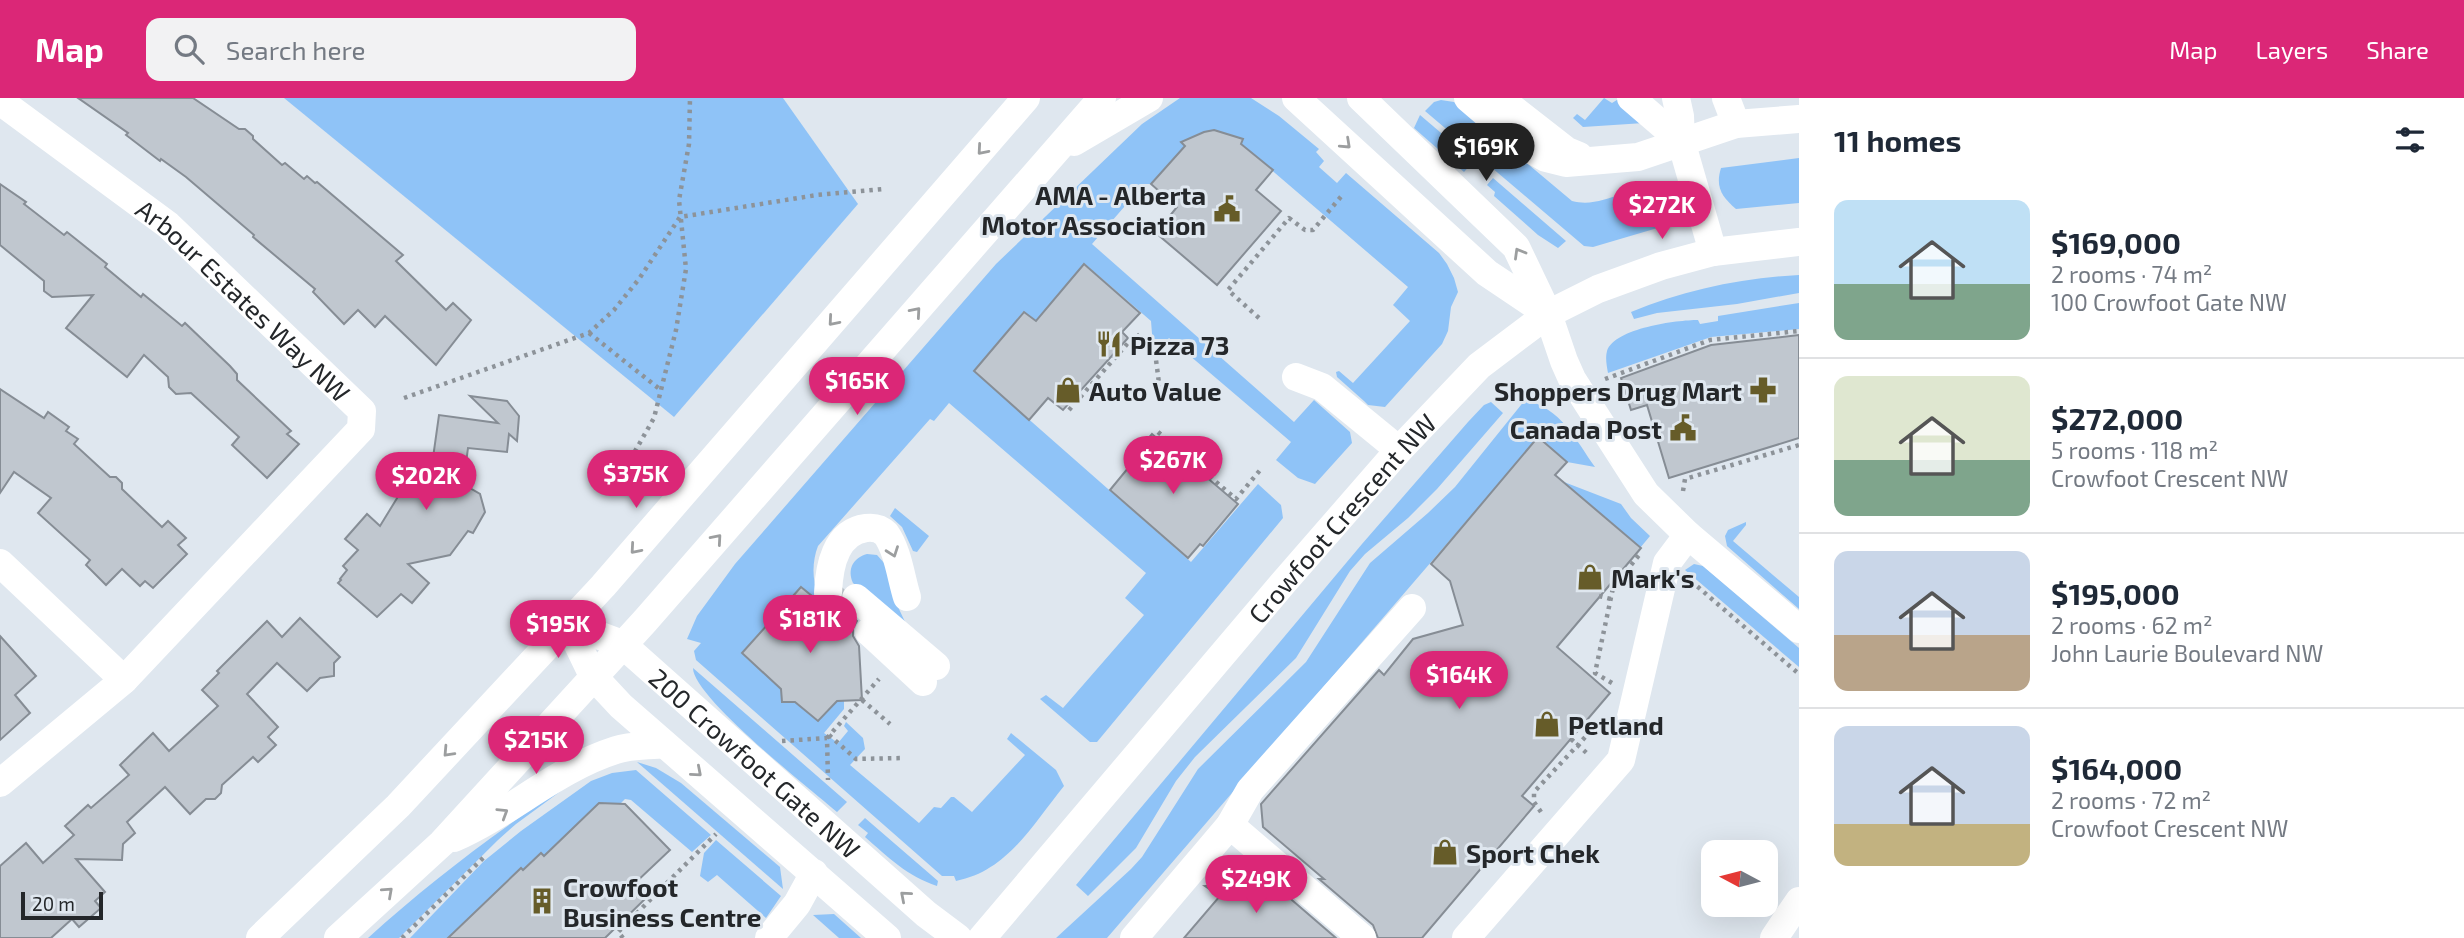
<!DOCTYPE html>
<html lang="en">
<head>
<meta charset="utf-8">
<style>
	body { margin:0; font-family:"Exo 2",sans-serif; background:#f2f2f3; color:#1f2937; height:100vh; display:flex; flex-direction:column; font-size:26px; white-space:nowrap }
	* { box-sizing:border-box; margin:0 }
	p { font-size:23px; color:#747a83 }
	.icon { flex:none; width:38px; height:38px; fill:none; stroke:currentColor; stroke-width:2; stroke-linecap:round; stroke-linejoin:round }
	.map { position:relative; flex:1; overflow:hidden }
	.drawer { display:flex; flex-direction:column; background:#fff; width:665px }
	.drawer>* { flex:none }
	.needle { width:46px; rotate:277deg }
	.fabs { position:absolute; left:1701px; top:742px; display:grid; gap:14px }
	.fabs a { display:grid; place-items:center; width:77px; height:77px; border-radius:14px; background:#fff; box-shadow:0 7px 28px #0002; font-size:35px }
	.scale { position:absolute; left:21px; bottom:18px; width:82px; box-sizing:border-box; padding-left:7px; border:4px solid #24272a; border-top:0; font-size:19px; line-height:24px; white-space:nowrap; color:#24272a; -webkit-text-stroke:5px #dfe7ef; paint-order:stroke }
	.price { position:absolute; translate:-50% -60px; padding:0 16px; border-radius:24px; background:#db2777; color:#fff; font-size:23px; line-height:46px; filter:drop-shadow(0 2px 4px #0008) }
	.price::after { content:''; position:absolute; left:50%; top:42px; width:21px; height:16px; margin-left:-10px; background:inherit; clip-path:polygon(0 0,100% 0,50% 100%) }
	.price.selected { background:#222; color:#fff }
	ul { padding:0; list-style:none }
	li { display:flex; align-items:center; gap:21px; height:175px; padding:0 35px }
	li+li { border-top:2px solid #e0e1e3 }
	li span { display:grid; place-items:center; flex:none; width:196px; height:140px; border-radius:14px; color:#555 }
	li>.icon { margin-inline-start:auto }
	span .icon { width:84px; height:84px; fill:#fffc; stroke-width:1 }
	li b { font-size:30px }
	h2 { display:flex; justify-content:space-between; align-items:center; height:84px; padding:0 35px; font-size:30px }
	header { display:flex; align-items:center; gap:42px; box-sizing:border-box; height:98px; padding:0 35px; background:#db2777; color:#fff }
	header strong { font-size:33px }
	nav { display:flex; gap:38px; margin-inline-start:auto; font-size:24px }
	.search { width:490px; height:63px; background:#f2f2f3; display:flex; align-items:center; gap:18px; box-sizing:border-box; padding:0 24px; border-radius:14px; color:#747a83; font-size:26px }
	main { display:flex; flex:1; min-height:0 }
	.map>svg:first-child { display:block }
</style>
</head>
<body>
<header>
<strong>Map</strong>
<div class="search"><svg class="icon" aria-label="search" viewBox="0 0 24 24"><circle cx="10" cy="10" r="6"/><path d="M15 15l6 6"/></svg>Search here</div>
<nav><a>Map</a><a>Layers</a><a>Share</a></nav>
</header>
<main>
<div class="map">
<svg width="1799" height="840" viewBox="0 0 1799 840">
	<rect width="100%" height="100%" fill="#dfe7ef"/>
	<g fill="#8fc3f7">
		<polygon points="284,0 783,0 858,106 674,319"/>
		<path d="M 1180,0 L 1251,0 L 1279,18 L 1319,51 L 1316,54 L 1324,63 L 1319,69 L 1337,85 L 1346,75 L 1439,155 L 1447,166 L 1454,180 L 1458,194 L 1451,209 L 1448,233 L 1442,246 L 1385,309 L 1368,307 L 1364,303 L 1337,279 L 1336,274 L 1339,273 L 1353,285 L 1410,223 L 1393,207 L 1408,189 L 1241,46 L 1242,42 C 1221,30 1203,31 1183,45 L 1185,48 L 1151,86 L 1144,86 L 1092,146 L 1294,324 L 1314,302 L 1350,334 L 1352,345 L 1315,386 L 1298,380 L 1276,362 L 1291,344 L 1169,240 L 1158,252 L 1153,248 L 1151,223 L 1085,166 L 1036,223 L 1023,214 L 974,273 L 1191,464 L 1258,386 L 1281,407 L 1283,420 L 1097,644 L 1090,644 L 1040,601 L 1046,597 L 1063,610 L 1144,517 L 1125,500 L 1146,475 L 949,305 L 934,323 L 930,321 L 818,448 C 812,463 812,482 818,497 L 811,498 L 801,490 L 742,555 L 781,591 L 782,604 L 795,604 L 818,623 L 837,603 L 844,603 L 844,611 L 824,635 L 838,645 L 848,633 L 844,628 L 846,624 L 863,640 L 865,651 L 850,667 L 919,725 L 934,709 L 941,710 L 951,699 L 954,699 L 972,714 L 1025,657 L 1007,641 L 1011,635 L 1056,672 L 1064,688 C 1033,726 1008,773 956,783 L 954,778 L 942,778 L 696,562 L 694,553 L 701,545 L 687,541 L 697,518 L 735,466 L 996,166 L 1142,26 Z"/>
		<polygon points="1604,0 1612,5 1620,0 1644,25 1583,29 1573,20 1577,16 1585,22"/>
		<path d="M 1441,2 L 1454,4 L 1572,103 C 1613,114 1648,66 1686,98 L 1688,121 L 1593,149 L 1584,148 L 1425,13 L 1434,4 Z"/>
		<polygon points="1420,17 1474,63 1464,74 1414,30"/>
		<path d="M 1799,60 L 1799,105 L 1736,111 C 1722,99 1715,89 1721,70 Z"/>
		<polygon points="1493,80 1566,143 1558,150 1538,137 1494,98 1495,94 1487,87"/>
		<path d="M 1799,177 L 1799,195 L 1737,206 L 1657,215 L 1634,221 L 1631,214 C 1684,192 1742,180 1799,177 Z"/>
		<path d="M 1799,205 L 1799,231 L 1711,239 L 1608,275 C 1607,269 1605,260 1607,253 C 1615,230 1677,222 1698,222 L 1700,226 L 1718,223 L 1718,218 Z"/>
		<path d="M 1525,302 C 1561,310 1575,341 1595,369 L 1567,364 L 1538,340 L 1107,840 L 1056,840 L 1131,771 L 1142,759 L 1198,671 L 1306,564 L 1370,465 L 1428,415 L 1455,389 Z"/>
		<polygon points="1491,304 1503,315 1437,391 1408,420 1365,456 1350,473 1296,560 1195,659 1176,683 1136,750 1088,798 1076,787 1362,446 1468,324 1484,307"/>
		<polygon points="1564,384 1621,406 1631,420 1650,438 1640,450"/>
		<polygon points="895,410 929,438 917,454 913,453 902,429 890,418"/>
		<polygon points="1746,424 1746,427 1733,443 1799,499 1799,511 1727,448 1725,438 1728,432"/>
		<path d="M 867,456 L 877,457 L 885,466 L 899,511 L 906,526 L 903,530 L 853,485 C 847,471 853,460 867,456 Z"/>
		<polygon points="1694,466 1703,468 1799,550 1799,569 1685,472"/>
		<path d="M 693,570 L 847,704 L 837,714 C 810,691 693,599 693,570 Z"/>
		<polygon points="637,664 656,670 681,685 780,769 783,791"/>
		<polygon points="636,672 711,737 692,754 631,702 625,701 620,706 599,705 544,758 541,755 523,772 521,770 448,840 410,840 484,763 521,733 591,683 612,675"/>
		<path d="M 580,679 L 516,726 L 498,742 L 399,840 L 368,840 C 434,780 505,727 580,679 Z"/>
		<path d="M 865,720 L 938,783 L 937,788 C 907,778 888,759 865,739 L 868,735 L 858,727 Z"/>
		<polygon points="716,742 781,798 766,820 717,777 708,784 700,778 704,755"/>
		<polygon points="834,816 861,840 839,840 813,817"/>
	</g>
	<g fill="#c0c7cf" stroke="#868d95" stroke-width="2">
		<polygon points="78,0 193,0 239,31 245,31 253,38 253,41 282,67 285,65 304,81 307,78 315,85 317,84 403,157 396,163 446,212 453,205 471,222 436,267 385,218 375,229 358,212 344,226 313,194 315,191 253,139 254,137 186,79 161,61 160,63 126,37 128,35"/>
		<polygon points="1214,32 1243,41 1241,46 1273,72 1256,92 1281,113 1217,187 1156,135 1177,109 1151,86 1185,48 1181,44 1204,34"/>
		<polygon points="0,86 26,104 24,106 64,137 67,134 107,166 105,169 141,199 143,196 182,228 185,225 230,268 237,276 237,282 291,333 287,336 299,346 267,380 232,347 239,339 191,295 176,296 169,289 168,279 144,257 127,279 66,230 93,197 52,199 44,193 44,183 0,147"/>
		<polygon points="1084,166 1140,215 1122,234 1128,240 1063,312 1048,300 1029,322 974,273 1024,214 1036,223"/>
		<polygon points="1799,237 1799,340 1669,380 1647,307 1631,312 1621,280 1711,247"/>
		<polygon points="0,291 44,320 48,314 69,329 66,333 78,341 74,346 110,379 116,379 122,385 122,391 162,429 168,423 186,440 178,447 187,456 153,490 145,483 140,488 122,471 106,487 86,467 90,462 38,415 51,400 14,374 0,395"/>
		<polygon points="470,298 507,303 519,318 517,343 509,336 507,354 468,350 463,386 480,396 485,414 473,435 468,433 450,457 408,466 429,485 412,505 401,496 377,519 338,485 341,482 340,481 347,472 343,468 358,452 345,441 367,416 380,428 421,361 432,367 439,317 498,325"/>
		<polygon points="1152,336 1176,357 1178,355 1238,406 1203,448 1200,446 1188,460 1110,392 1129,369 1126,367"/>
		<polygon points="1538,339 1567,364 1555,377 1641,450 1557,549 1610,595 1522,698 1534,708 1422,840 1378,840 1373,827 1319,781 1324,781 1263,729 1261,706 1379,572 1384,577 1413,541 1463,527 1450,483 1431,466"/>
		<polygon points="801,489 812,498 819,509 828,512 840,506 857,523 853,530 853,538 859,548 862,602 837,603 818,623 795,604 782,604 781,591 742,555"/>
		<polygon points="300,520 340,559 334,565 334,578 320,580 307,593 277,565 247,596 278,629 268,639 276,647 258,664 253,659 222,687 221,695 215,701 206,701 190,716 165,689 127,724 135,735 123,746 122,762 76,761 105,794 95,803 101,810 79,829 72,821 51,840 0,840 0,768 26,745 43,765 74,737 65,728 88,707 91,710 129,677 120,667 153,635 169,653 218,608 202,592 219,575 217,573 267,523 282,539"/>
		<polygon points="0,538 36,578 15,597 30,615 0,642"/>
		<polygon points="599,705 625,706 670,752 634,786 647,799 605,840 448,840 521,770 523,772 541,755 544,758"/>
		<polygon points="1271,784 1336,840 1184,840 1220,798 1205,788"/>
	</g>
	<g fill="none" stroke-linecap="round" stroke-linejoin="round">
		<polyline stroke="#bac1c8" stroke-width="28" stroke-dasharray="28 14" stroke-linecap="butt" points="828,495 857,523"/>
		<g stroke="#8d9399" stroke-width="4.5" stroke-dasharray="3.5 5" stroke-linecap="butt">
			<polyline points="1259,220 1228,192 1289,120 1305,132 1313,132 1344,95"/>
			<polyline points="589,235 662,293"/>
			<polyline points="1605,281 1710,242 1799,233"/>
			<polyline points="404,300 589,235 614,212 639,181 680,119 817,97 883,91"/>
			<polyline points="1069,312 1136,236 1155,254 1160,293"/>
			<polyline points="1158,334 1236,401 1261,371"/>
			<polyline points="1683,393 1685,381 1799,347"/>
			<polyline points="621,396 614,390 654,320 676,232 686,171 679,102 689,46 690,0"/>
			<polyline points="1691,483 1799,576"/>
			<polyline points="1599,498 1611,501"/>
			<polyline points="1612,585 1595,575 1613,490 1639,457"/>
			<polyline points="862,602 890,626"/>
			<polyline points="829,637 856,661 903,660"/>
			<polyline points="827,640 879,581"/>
			<polyline points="1571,641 1590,658"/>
			<polyline points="782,643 827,640 828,682"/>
			<polyline points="1541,714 1534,704 1534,694 1603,620"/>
			<polyline points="402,840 486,757"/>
			<polyline points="623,840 618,834 716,736"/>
		</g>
		<g stroke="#fff" stroke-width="28">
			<polyline points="1296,0 1487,175 1548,216"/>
			<polyline points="1361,0 1516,149 1548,216 1564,263 1572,281 1646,396 1688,437 1799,531"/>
			<polyline points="1468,0 1523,47 1546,60 1566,65 1638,59 1736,26 1799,21"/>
			<polyline points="1499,0 1567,53 1579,58"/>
			<polyline points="1631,0 1681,43"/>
			<polyline points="1676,0 1680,18 1681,43 1713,154"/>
			<polyline points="1726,0 1736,26"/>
			<path id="s1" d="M 0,3 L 168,127 L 362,313 L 361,331 L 124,582 L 0,685"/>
			<polyline points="1074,44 1149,0"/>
			<polyline points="1296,279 1322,289 1399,352"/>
			<polyline points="0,465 124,582"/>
			<path d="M 828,495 C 829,470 835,434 866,430 C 873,429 880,430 886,436 C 898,453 901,480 907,499"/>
			<polyline points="856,500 936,568"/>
			<path id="s2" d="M 568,526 L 622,546 L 926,816 L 958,840"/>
			<polyline points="568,526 593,578 621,608 887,840"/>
			<polyline points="869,534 923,584"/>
			<polyline points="1230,727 1250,692 1412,510"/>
			<path d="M 454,740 C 511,715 556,671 616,652 C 631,647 649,648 664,646"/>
			<polyline points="260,840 398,708 603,488 1026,0"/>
			<polyline points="338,840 442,745 645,523 1102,0"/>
			<polyline points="769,840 797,806 814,775"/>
			<path id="s3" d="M 982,840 L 1284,484 L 1399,352 L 1479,268 L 1548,216 L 1598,191 L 1661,168 L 1713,154 L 1799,144"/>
			<polyline points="1134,840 1230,727 1362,840"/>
			<polyline points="1466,840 1621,662 1667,465 1688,437"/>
			<polyline points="1774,840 1799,803"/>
		</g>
	</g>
	<defs><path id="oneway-chevron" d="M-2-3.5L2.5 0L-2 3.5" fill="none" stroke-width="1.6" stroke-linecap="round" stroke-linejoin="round" transform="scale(1.75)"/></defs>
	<g stroke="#9c9e9f">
		<use href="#oneway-chevron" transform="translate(1346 46) rotate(43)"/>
		<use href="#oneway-chevron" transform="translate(982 52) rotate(131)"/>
		<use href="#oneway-chevron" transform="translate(1519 155) rotate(-120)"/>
		<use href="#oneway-chevron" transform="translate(916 214) rotate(-49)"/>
		<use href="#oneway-chevron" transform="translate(833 223) rotate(131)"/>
		<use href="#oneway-chevron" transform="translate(717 441) rotate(-49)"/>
		<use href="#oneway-chevron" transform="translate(635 451) rotate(131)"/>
		<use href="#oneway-chevron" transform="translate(893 454) rotate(70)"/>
		<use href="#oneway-chevron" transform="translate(448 654) rotate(133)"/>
		<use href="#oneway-chevron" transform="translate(697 674) rotate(41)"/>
		<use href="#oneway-chevron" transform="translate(503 715) rotate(-32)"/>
		<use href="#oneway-chevron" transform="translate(388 794) rotate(-42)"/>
		<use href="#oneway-chevron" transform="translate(905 798) rotate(-139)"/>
	</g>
	<defs>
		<g id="civic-bare" transform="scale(2.1)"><path d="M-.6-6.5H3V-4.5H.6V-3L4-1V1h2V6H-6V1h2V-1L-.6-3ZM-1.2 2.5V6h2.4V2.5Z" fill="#665c29" stroke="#dfe7ef" stroke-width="2.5" paint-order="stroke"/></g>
		<g id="restaurant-bare" transform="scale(2.1)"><path d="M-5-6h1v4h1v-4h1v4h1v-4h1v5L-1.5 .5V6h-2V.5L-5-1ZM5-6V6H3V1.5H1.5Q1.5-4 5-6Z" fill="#665c29" stroke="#dfe7ef" stroke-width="2.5" paint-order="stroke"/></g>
		<g id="shop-bare" transform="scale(2.1)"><path d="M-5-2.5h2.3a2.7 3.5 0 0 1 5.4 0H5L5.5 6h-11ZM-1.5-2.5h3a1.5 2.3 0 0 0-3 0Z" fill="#665c29" stroke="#dfe7ef" stroke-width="2.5" paint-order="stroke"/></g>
		<g id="pharmacy-bare" transform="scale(2.1)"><path d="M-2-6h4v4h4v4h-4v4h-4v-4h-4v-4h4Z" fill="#665c29" stroke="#dfe7ef" stroke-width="2.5" paint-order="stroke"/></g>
		<g id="building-bare" transform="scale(2.1)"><path d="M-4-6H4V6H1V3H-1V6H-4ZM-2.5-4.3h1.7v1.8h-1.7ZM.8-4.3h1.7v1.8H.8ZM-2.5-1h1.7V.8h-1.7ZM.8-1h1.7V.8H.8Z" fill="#665c29" stroke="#dfe7ef" stroke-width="2.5" paint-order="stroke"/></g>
	</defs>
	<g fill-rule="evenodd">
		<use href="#civic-bare" x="1227" y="111"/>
		<use href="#restaurant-bare" x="1109" y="246"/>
		<use href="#shop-bare" x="1068" y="292"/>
		<use href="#pharmacy-bare" x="1763" y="292"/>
		<use href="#civic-bare" x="1683" y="330"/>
		<use href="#shop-bare" x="1590" y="479"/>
		<use href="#shop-bare" x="1547" y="626"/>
		<use href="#shop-bare" x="1445" y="754"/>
		<use href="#building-bare" x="542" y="803"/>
	</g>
	<g text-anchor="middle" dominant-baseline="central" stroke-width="6" stroke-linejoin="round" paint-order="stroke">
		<g font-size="26" font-weight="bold" fill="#24272a" stroke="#dfe7ef" text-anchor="start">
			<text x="1206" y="96" text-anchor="end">AMA - Alberta<tspan x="1206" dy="30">Motor Association</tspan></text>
			<text x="1130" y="246">Pizza 73</text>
			<text x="1089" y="292">Auto Value</text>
			<text x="1742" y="292" text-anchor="end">Shoppers Drug Mart</text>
			<text x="1662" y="330" text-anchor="end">Canada Post</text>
			<text x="1611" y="479">Mark's</text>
			<text x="1568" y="626">Petland</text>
			<text x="1466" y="754">Sport Chek</text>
			<text x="563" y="788">Crowfoot<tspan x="563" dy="30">Business Centre</tspan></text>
		</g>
		<g font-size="26" fill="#24272a" stroke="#dfe7ef">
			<text stroke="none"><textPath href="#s1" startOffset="315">Arbour Estates Way NW</textPath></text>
			<text stroke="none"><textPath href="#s3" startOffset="553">Crowfoot Crescent NW</textPath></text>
			<text stroke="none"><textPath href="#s2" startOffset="236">200 Crowfoot Gate NW</textPath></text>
		</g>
	</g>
</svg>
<div class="fabs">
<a><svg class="needle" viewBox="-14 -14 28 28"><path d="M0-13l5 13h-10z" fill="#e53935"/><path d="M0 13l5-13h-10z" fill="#747a83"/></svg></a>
</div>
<div class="scale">20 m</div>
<b class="price selected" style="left:1486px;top:85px">$169K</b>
<b class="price" style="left:1662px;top:143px">$272K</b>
<b class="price" style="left:857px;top:319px">$165K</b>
<b class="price" style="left:1173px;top:398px">$267K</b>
<b class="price" style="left:636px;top:412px">$375K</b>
<b class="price" style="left:426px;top:414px">$202K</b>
<b class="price" style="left:810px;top:557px">$181K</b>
<b class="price" style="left:558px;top:562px">$195K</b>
<b class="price" style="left:1459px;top:613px">$164K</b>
<b class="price" style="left:536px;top:678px">$215K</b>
<b class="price" style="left:1256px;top:817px">$249K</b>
</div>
<section class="drawer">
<h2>11 homes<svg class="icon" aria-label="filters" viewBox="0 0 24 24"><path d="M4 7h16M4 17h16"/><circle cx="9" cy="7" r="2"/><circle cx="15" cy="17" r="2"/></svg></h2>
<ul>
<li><span style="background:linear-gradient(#bfe0f5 60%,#7fa58c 0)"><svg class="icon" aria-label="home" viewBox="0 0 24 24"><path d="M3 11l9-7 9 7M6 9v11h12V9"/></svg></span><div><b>$169,000</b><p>2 rooms · 74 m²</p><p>100 Crowfoot Gate NW</p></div></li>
<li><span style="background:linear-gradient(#dfe7d0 60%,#7fa58c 0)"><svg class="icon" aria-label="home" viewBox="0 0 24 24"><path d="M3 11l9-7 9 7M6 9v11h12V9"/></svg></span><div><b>$272,000</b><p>5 rooms · 118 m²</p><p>Crowfoot Crescent NW</p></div></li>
<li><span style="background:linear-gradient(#c9d6e8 60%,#b9a48a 0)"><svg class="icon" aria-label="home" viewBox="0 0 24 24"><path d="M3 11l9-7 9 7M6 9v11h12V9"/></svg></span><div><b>$195,000</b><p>2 rooms · 62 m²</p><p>John Laurie Boulevard NW</p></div></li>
<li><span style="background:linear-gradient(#c9d6e8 70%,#c2b280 0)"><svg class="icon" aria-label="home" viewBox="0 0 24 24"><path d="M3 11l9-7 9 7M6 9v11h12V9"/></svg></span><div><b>$164,000</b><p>2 rooms · 72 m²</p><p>Crowfoot Crescent NW</p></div></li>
</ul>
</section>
</main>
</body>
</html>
